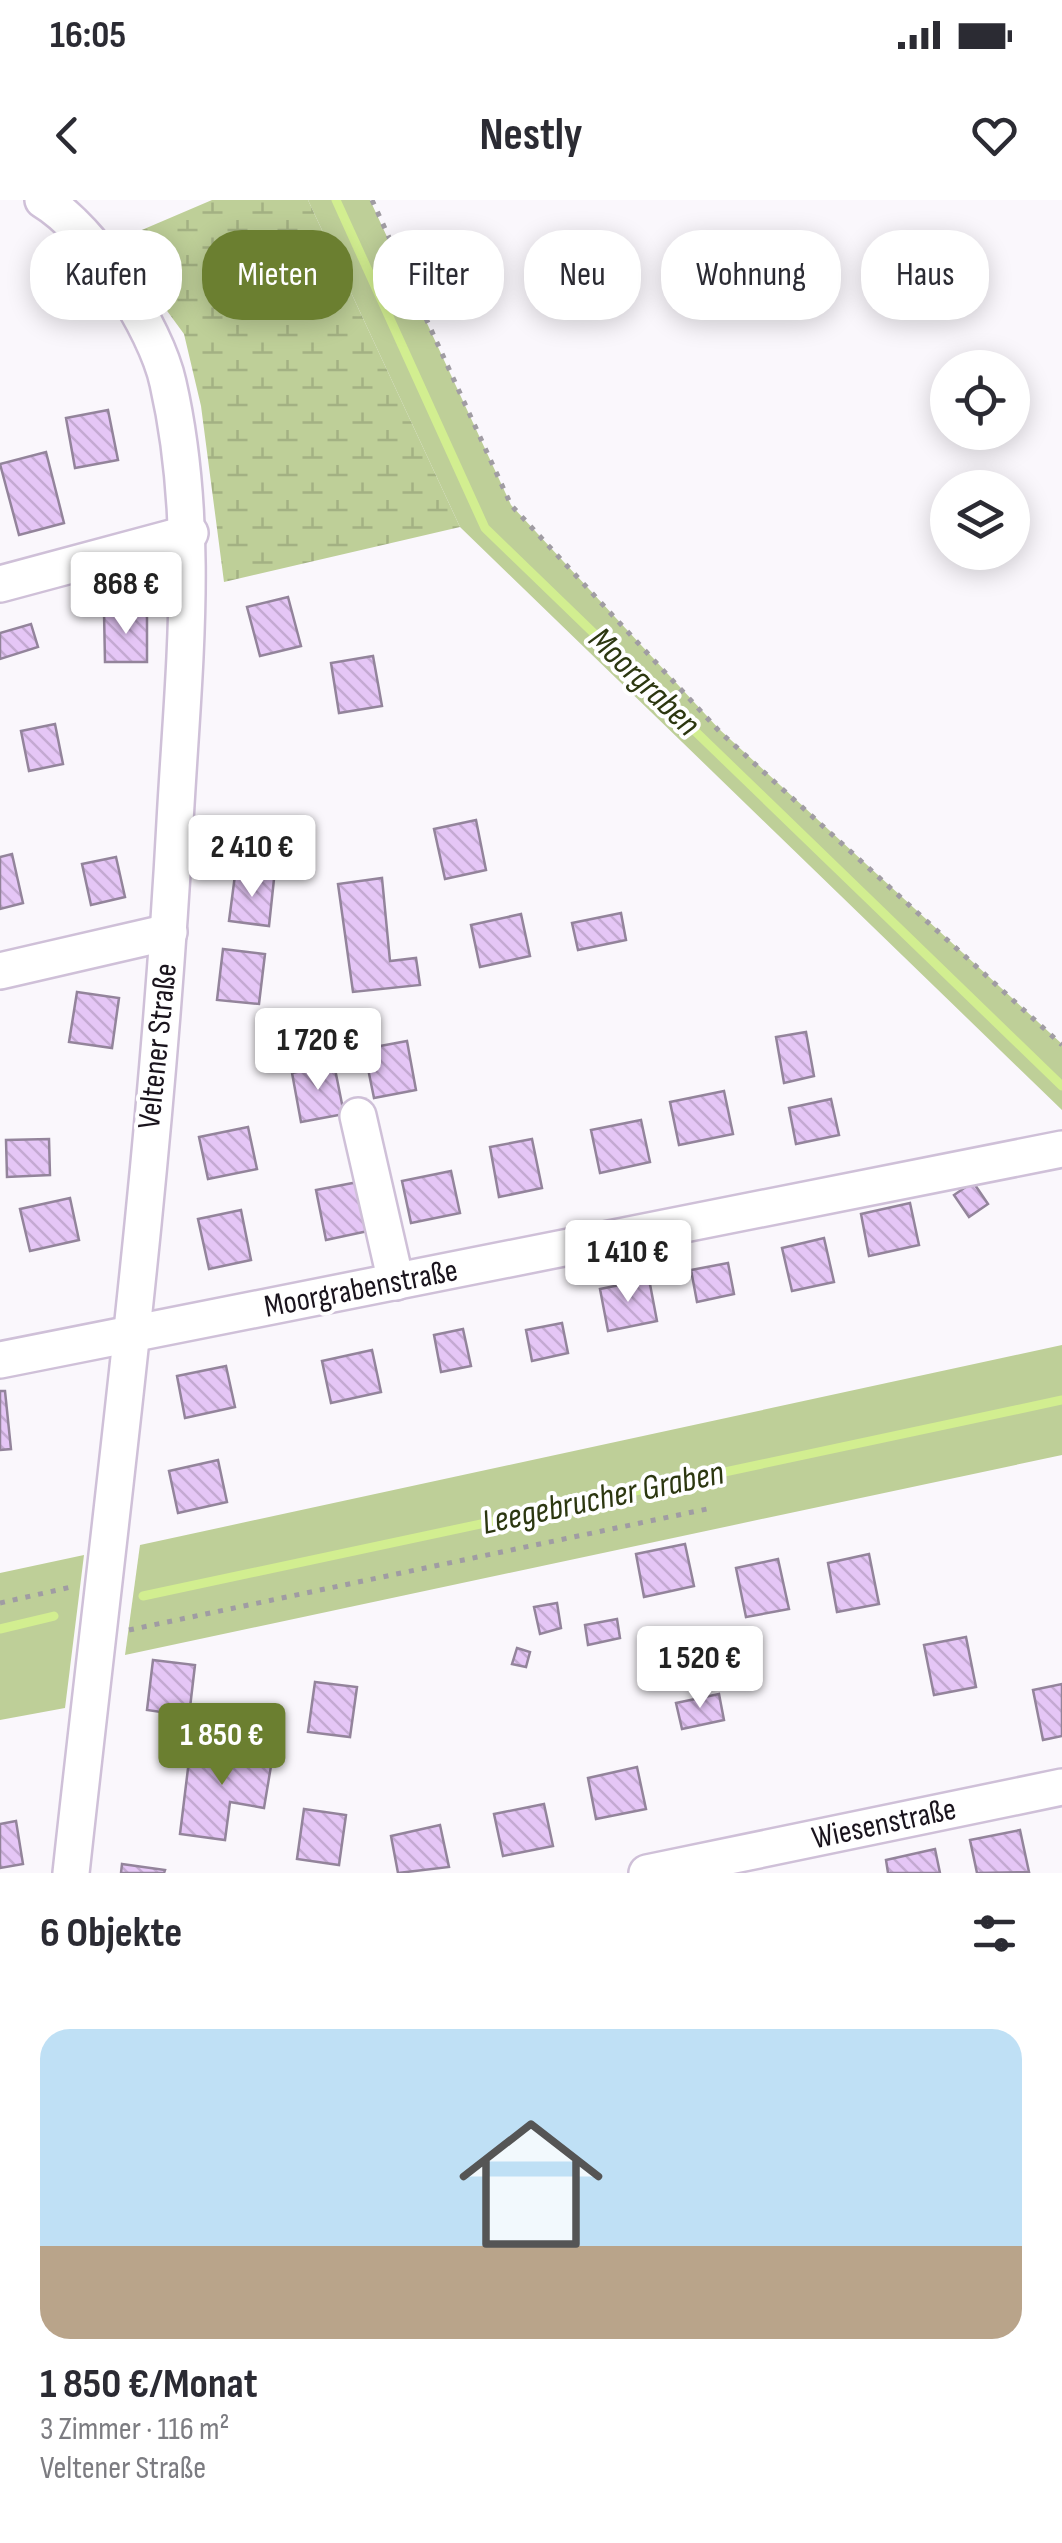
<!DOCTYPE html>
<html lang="de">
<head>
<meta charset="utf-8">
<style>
	body { margin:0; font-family:"Sofia Sans Condensed",sans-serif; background:#f7f7f7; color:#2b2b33; height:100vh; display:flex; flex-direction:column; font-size:38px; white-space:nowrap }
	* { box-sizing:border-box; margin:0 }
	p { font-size:32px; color:#7c7c81 }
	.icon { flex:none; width:55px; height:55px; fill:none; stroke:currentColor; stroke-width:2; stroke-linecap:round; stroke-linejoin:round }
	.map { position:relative; height:1673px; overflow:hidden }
	.drawer { display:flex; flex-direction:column; background:#fff; flex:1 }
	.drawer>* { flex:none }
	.top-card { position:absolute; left:30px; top:30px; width:1002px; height:90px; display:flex; gap:20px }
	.buttons { position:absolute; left:930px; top:150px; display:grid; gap:20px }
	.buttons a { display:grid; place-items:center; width:100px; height:100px; border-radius:50%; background:#fff; box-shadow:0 5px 25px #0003; font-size:50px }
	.price { position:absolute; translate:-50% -85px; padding:0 22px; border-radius:10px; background:#fff; color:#222; font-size:32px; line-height:65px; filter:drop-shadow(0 2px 5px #0008) }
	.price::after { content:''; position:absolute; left:50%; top:60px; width:30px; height:22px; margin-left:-15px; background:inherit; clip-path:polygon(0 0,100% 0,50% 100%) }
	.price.active { background:#6b7f30; color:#fff }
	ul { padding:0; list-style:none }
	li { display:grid; align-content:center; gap:20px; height:530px; padding:0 40px }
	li+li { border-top:2px solid #e1e1e2 }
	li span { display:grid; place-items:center; height:310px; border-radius:30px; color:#555 }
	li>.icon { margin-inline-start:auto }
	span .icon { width:180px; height:180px; fill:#fffc; stroke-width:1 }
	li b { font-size:42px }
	h2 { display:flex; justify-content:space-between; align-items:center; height:120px; padding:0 40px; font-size:42px }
	.chip { padding:0 35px; border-radius:40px; background:#fff; box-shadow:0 5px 25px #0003; font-size:35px; line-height:90px }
	.chip.active { background:#6b7f30; color:#fff }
	.status { display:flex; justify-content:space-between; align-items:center; height:70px; padding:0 50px; background:#fff; direction:ltr }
	.status svg { height:28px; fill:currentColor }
	header { display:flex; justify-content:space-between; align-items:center; height:130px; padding:0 40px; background:#fff; font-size:45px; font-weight:700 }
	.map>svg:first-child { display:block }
</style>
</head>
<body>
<div class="status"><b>16:05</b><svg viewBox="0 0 49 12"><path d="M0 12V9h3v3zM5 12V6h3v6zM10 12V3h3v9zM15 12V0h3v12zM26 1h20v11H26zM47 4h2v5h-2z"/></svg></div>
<header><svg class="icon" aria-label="back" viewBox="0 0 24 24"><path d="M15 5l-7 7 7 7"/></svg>Nestly<svg class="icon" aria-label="heart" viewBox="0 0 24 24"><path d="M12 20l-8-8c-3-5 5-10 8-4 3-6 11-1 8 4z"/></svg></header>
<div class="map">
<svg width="1062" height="1673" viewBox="0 0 1062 1673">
	<defs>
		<pattern id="wetland-marsh" width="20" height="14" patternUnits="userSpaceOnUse" patternTransform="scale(2.5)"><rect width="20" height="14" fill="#becf98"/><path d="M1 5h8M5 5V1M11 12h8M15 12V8" fill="none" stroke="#a3b183"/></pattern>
		<pattern id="building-back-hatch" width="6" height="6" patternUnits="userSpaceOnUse" patternTransform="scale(2.5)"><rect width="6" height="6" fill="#e5c6f6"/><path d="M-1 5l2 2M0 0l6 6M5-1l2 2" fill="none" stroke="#c4a9d2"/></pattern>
	</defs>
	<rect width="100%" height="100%" fill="#faf7fc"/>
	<g fill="#becf98">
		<polygon points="308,0 370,0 511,305 719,529 1062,844 1062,910 460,327"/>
		<polygon points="1062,1145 1062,1255 125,1455 140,1345"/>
		<polygon points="84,1355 65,1508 0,1520 0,1373"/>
	</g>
	<polygon fill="url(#wetland-marsh)" points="212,0 308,0 460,327 224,382 201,206 184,134 116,41"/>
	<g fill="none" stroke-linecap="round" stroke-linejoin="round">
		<g stroke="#d2ee90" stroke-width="9">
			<polyline points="336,0 485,328 1062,886"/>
			<polyline points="143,1396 1062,1200"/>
			<polyline points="0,1429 54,1416"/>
		</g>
	</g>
	<g fill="url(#building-back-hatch)" stroke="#93849b" stroke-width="2.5">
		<polygon points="108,210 118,260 75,268 66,218"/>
		<polygon points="46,252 64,323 19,335 0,264"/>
		<polygon points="288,397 301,446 260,456 247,407"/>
		<polygon points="147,411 147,462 105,462 104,412"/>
		<polygon points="31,424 38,447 0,459 0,433"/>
		<polygon points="373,456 382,506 339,513 331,463"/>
		<polygon points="55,524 63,564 29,571 21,531"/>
		<polygon points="476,620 486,670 445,679 434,629"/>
		<polygon points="12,654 23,703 0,709 0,657"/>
		<polygon points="116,657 125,697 91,705 82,664"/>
		<polygon points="235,675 274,679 269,726 229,721"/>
		<polygon points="382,678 390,761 416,758 420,785 353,792 338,684"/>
		<polygon points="621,713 626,740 578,750 572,723"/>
		<polygon points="521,714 530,756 480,767 471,725"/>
		<polygon points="223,749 265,754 259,804 217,800"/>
		<polygon points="77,792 119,798 112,848 69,842"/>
		<polygon points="806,832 814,876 784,883 776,837"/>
		<polygon points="407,841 416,890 374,898 364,849"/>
		<polygon points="334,864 344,914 301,922 292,873"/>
		<polygon points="724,891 733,934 679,945 670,902"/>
		<polygon points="831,899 839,935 796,944 789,908"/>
		<polygon points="641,920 650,962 600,973 591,930"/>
		<polygon points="248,927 257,969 208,979 199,937"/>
		<polygon points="49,939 50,975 7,977 6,940"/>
		<polygon points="532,939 542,988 499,997 490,947"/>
		<polygon points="451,971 460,1013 411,1023 402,981"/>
		<polygon points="358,982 368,1031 326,1040 316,990"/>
		<polygon points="973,982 988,1004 969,1017 954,995"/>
		<polygon points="70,998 79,1040 30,1051 20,1009"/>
		<polygon points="910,1003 919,1045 869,1056 861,1014"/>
		<polygon points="241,1010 251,1060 209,1069 198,1019"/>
		<polygon points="824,1038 834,1082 792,1091 782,1048"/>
		<polygon points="728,1063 734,1094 697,1102 691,1070"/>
		<polygon points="649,1079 657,1121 608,1131 600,1089"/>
		<polygon points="562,1123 568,1153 532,1161 526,1130"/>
		<polygon points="463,1129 471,1166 441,1172 434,1135"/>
		<polygon points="372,1150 381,1192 331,1203 322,1161"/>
		<polygon points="226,1166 235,1207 185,1218 177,1176"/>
		<polygon points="0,1191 5,1191 11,1249 0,1250"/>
		<polygon points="218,1260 227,1302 178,1313 169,1271"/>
		<polygon points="685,1344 694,1386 644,1397 636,1354"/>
		<polygon points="869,1354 879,1404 837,1412 828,1363"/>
		<polygon points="778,1359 789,1409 746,1417 736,1368"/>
		<polygon points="557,1403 561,1428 540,1434 534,1407"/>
		<polygon points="617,1419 620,1438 588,1445 585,1425"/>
		<polygon points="668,1430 673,1464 649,1470 642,1436"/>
		<polygon points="966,1437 976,1487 934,1495 924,1445"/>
		<polygon points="517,1448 530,1452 526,1467 512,1464"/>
		<polygon points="153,1460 195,1465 189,1516 147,1510"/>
		<polygon points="315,1482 357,1487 350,1537 308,1532"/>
		<polygon points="1062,1484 1062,1536 1043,1540 1033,1490"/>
		<polygon points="719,1494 724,1520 682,1529 676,1503"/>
		<polygon points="191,1544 273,1554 264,1608 230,1602 225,1640 180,1634"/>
		<polygon points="637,1567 646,1609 596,1619 588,1578"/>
		<polygon points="544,1604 553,1646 503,1656 494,1614"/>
		<polygon points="304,1609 346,1615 339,1665 297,1659"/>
		<polygon points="16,1621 23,1664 0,1668 0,1624"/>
		<polygon points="440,1625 449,1667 398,1673 391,1636"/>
		<polygon points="1020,1630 1029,1672 977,1673 970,1640"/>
		<polygon points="935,1649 940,1673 888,1673 886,1660"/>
		<polygon points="122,1664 165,1670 164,1673 121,1673"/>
	</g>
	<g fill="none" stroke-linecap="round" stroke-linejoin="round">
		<g stroke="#cfc0d8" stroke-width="40">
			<g id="minor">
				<path d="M 43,0 C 92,29 156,127 168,183 C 201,328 183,475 175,622 C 156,973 109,1324 71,1673"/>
				<polyline points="0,384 190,333"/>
				<polyline points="0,771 169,732"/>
				<polyline points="358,916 396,1082"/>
				<polyline points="0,1160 1062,949"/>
				<polyline points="647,1673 1062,1587"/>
			</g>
		</g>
		<g stroke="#a09ca3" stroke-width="5" stroke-dasharray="5 8" stroke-linecap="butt">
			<polyline points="372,0 511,305 720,532 1062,845"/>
			<polyline points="0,1403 71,1387"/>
			<polyline points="129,1430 707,1309"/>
		</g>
		<use href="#minor" stroke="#fff" stroke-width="35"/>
	</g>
	<g text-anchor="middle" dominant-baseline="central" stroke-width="8" stroke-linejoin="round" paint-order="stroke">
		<g font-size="32" fill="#1a141d" stroke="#fff">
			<text transform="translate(158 846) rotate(-84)">Veltener Straße</text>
			<text transform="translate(361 1089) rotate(-11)">Moorgrabenstraße</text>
			<text transform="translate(884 1624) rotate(-12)">Wiesenstraße</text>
		</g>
		<g font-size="35" font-style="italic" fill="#2c3710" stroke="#fff">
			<text transform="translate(644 482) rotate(44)">Moorgraben</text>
			<text transform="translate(603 1298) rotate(-12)">Leegebrucher Graben</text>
		</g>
	</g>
</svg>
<div class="buttons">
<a><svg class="icon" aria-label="locate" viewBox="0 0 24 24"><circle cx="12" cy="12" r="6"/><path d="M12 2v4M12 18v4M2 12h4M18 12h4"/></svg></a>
<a><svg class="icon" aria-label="layers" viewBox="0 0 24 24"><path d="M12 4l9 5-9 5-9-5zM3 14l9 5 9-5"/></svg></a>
</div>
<b class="price" style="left:126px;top:437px">868 €</b>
<b class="price" style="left:252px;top:700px">2 410 €</b>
<b class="price" style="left:318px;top:893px">1 720 €</b>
<b class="price" style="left:628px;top:1105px">1 410 €</b>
<b class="price" style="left:700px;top:1511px">1 520 €</b>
<b class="price active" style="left:222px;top:1588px">1 850 €</b>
<div class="top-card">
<a class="chip">Kaufen</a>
<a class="chip active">Mieten</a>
<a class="chip">Filter</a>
<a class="chip">Neu</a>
<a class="chip">Wohnung</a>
<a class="chip">Haus</a>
</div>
</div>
<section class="drawer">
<h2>6 Objekte<svg class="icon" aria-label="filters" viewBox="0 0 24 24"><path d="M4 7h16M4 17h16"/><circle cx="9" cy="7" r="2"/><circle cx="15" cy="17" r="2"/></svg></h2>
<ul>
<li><span style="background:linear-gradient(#bfe0f5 70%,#b9a48a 0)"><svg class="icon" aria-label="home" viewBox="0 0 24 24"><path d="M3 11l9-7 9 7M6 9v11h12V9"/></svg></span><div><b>1 850 €/Monat</b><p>3 Zimmer · 116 m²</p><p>Veltener Straße</p></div></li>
</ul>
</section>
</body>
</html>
